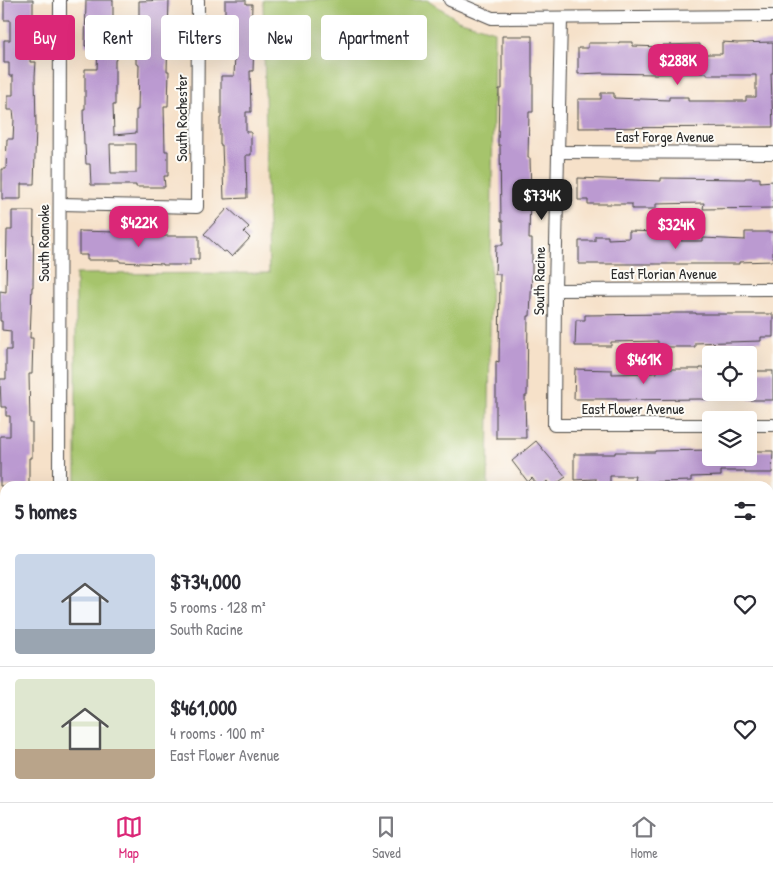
<!DOCTYPE html>
<html lang="en">
<head>
<meta charset="utf-8">
<style>
	body { margin:0; font-family:"Patrick Hand",sans-serif; background:#f7f7f7; color:#2b2b33; height:100vh; display:flex; flex-direction:column; font-size:19px; white-space:nowrap }
	* { box-sizing:border-box; margin:0 }
	p { font-size:16px; color:#7c7c81 }
	.icon { flex:none; width:28px; height:28px; fill:none; stroke:currentColor; stroke-width:2; stroke-linecap:round; stroke-linejoin:round }
	.map { position:relative; flex:1; overflow:hidden }
	.side { position:absolute; left:0px; top:481px; width:774px; height:321px; display:flex; flex-direction:column; background:#fff; border-radius:15px 15px 0 0; box-shadow:0 5px 20px #0002 }
	.side>* { flex:none }
	.hud { position:absolute; left:15px; top:15px; width:500px; height:45px; display:flex; gap:10px }
	.buttons { position:absolute; left:702px; top:346px; display:grid; gap:10px }
	.buttons a { display:grid; place-items:center; width:55px; height:55px; border-radius:5px; background:#fff; box-shadow:0 5px 20px #0002; font-size:25px }
	.price { position:absolute; translate:-50% -42px; padding:0 11px; border-radius:10px; background:#db2777; color:#fff; font-size:16px; line-height:32px; filter:drop-shadow(0 1px 2px #0008) }
	.price::after { content:''; position:absolute; left:50%; top:30px; width:15px; height:11px; margin-left:-8px; background:inherit; clip-path:polygon(0 0,100% 0,50% 100%) }
	.price.current { background:#222; color:#fff }
	ul { padding:0; list-style:none }
	li { display:flex; align-items:center; gap:15px; height:125px; padding:0 15px }
	li+li { border-top:1px solid #e1e1e2 }
	li span { display:grid; place-items:center; flex:none; width:140px; height:100px; border-radius:5px; color:#555 }
	li>.icon { margin-inline-start:auto }
	span .icon { width:60px; height:60px; fill:#fffc; stroke-width:1 }
	li b { font-size:21px }
	h2 { display:flex; justify-content:space-between; align-items:center; height:60px; padding:0 15px; font-size:21px }
	.chip { padding:0 18px; border-radius:5px; background:#fff; box-shadow:0 5px 20px #0002; font-size:18px; line-height:45px }
	.chip.current { background:#db2777; color:#fff }
	.tab-bar { display:flex; justify-content:space-around; align-items:center; height:70px; border-top:1px solid #e1e1e2; background:#fff; font-size:14px; color:#7c7c81 }
	.tab-bar a { display:grid; justify-items:center; gap:2px }
	.tab-bar .current { color:#db2777 }
	.map>svg:first-child { display:block }
</style>
</head>
<body>
<div class="map">
<svg width="773" height="802" viewBox="0 0 773 802">
	<rect width="100%" height="100%" fill="#fdfcf7"/>
	<filter id="ink" filterUnits="userSpaceOnUse"><feTurbulence type="fractalNoise" baseFrequency=".02" numOctaves="2"/><feDisplacementMap in="SourceGraphic" scale="10" xChannelSelector="R" yChannelSelector="G"/><feConvolveMatrix kernelMatrix="1 2 1 2 8 2 1 2 1" color-interpolation-filters="sRGB"/></filter>
	<filter id="wash" filterUnits="userSpaceOnUse"><feTurbulence type="fractalNoise" baseFrequency=".0096" numOctaves="4" result="noise"/><feDisplacementMap in="SourceGraphic" scale="20" xChannelSelector="R" yChannelSelector="G"/><feGaussianBlur stdDeviation="1.12" result="paint"/><feColorMatrix in="noise" values="0 0 0 0 0 0 0 0 0 0 0 0 0 0 0 0 0 1.4 0 .05"/><feComposite in="paint" operator="in"/></filter>
	<g filter="url(#wash)">
		<rect width="100%" height="100%" fill="#f6e1c9"/>
		<polygon fill="#e7d2ef" points="769,686 773,686 773,802 286,802 286,798 769,798"/>
		<polygon fill="#a6c46c" stroke="#68784c" points="263,0 428,0 458,20 494,31 488,486 76,486 76,274 269,273"/>
		<g id="blocks">
			<g fill="#bb9ad1" fill-rule="evenodd">
				<polygon points="4,0 33,0 33,34 31,34 30,62 36,62 35,76 36,127 34,184 21,184 21,199 2,199 2,169 6,169 7,139 13,139 14,119 13,110 8,110 8,95 13,95 13,76 9,76 9,63 4,63 4,40 10,40 10,20 4,20"/>
				<path d="M 86,0 L 113,0 L 113,30 L 117,30 L 116,60 L 115,60 L 115,105 L 113,105 L 114,135 L 136,133 L 136,110 L 138,110 L 139,65 L 136,64 L 136,28 L 139,28 L 139,1 L 169,0 L 167,71 L 169,71 L 168,106 L 164,106 L 165,151 L 168,151 L 168,176 L 164,176 L 165,187 L 136,187 L 136,185 L 91,185 L 90,164 L 86,164 L 85,145 L 84,145 L 83,109 L 85,109 L 85,69 L 97,69 L 98,46 L 85,46 ZM 110,144 L 136,144 L 136,173 L 111,173 Z"/>
				<polygon points="225,0 246,0 246,4 252,4 251,39 254,39 253,71 250,71 251,112 246,112 246,132 251,132 251,155 246,155 247,198 224,199 222,145 220,145 220,118 221,118 221,76 234,76 235,54 222,54 223,38 225,38"/>
				<polygon points="502,36 532,36 532,77 533,77 533,112 529,112 528,158 530,158 531,194 530,194 529,239 532,239 532,275 530,316 528,316 527,396 525,396 526,438 496,438 496,361 499,362 500,274 495,274 496,245 503,245 503,221 501,221 500,145 498,145 499,89 502,89"/>
				<polygon points="619,42 633,42 633,46 663,47 663,45 700,44 700,54 722,54 722,42 738,43 773,42 773,73 771,73 773,127 578,128 578,99 601,99 601,93 614,93 614,98 669,100 669,97 688,97 688,101 746,101 746,97 756,97 756,75 707,75 707,73 655,74 601,73 578,74 578,48 588,48 588,43 619,43"/>
				<polygon points="578,178 661,181 661,178 745,179 745,178 760,178 760,182 773,181 773,208 703,209 704,203 656,204 656,209 632,209 632,204 588,204 588,200 578,200"/>
				<polygon points="228,208 249,227 244,232 250,238 232,257 226,251 224,252 204,234"/>
				<polygon points="12,211 34,211 33,287 32,287 30,338 33,338 32,374 29,374 30,423 32,423 32,458 29,458 29,486 0,486 0,436 10,436 10,416 6,416 6,407 1,407 0,379 6,379 6,350 11,350 11,331 2,330 2,321 0,321 0,291 6,292 7,230 12,230"/>
				<polygon points="79,231 116,232 116,234 157,234 157,236 199,236 199,259 190,259 190,265 163,265 163,264 120,262 120,260 87,260 87,255 79,255"/>
				<polygon points="629,231 657,232 657,235 681,235 681,241 703,241 703,238 745,240 745,232 773,232 773,261 739,262 739,264 579,264 579,241 595,241 595,236 608,236 608,239 629,238"/>
				<polygon points="670,313 696,313 696,314 773,314 773,337 761,337 761,341 695,343 695,347 658,347 658,341 611,342 611,346 575,346 576,320 585,320 585,315 670,314"/>
				<polygon points="700,368 711,368 711,400 700,399 617,400 617,399 574,399 575,369 612,370 612,374 657,373 657,369 700,369"/>
				<rect x="749" y="371" width="24" height="29"/>
				<polygon points="536,441 566,477 553,486 551,486 547,481 542,486 538,486 532,478 528,482 512,461"/>
				<polygon points="711,450 711,458 749,458 749,451 773,451 772,473 745,473 745,471 721,471 721,476 691,477 691,481 656,482 634,481 635,476 610,476 610,486 596,486 596,479 574,480 574,454 615,454 615,452 655,452 655,451"/>
			</g>
		</g>
	</g>
	<g filter="url(#ink)">
		<use href="#blocks" fill-opacity="0" stroke="#494643" stroke-width="1"/>
		<g fill="none" stroke-linecap="round" stroke-linejoin="round">
			<g stroke="#494643" stroke-width="14">
				<g id="minor">
					<polyline points="450,0 492,18 773,16"/>
					<polyline points="561,19 555,290 554,425 711,425"/>
					<polyline points="558,152 773,153"/>
					<polyline points="60,204 197,207 198,0"/>
					<polyline points="555,290 773,289"/>
					<polyline points="749,425 773,425"/>
					<polyline points="59,486 60,0"/>
					<polyline points="769,560 773,560"/>
					<polyline points="55,802 55,798"/>
				</g>
			</g>
			<g stroke="#494643" stroke-width="19">
				<g id="secondary">
					<polyline points="769,662 773,662"/>
					<polyline points="0,664 5,664"/>
				</g>
			</g>
			<use href="#minor" stroke="#fff" stroke-width="12"/>
			<use href="#secondary" stroke="#f8e8c3" stroke-width="18"/>
		</g>
	</g>
	<g text-anchor="middle" dominant-baseline="central" stroke-width="4" stroke-linejoin="round" paint-order="stroke">
		<g font-size="15" fill="#2b2b2b" stroke="#fdfcf7">
			<text transform="translate(181 118) rotate(-90)">South Rochester</text>
			<text x="665" y="136">East Forge Avenue</text>
			<text transform="translate(43 243) rotate(-90)">South Roanoke</text>
			<text x="664" y="273">East Florian Avenue</text>
			<text transform="translate(539 281) rotate(-89)">South Racine</text>
			<text x="633" y="408">East Flower Avenue</text>
		</g>
	</g>
</svg>
<div class="buttons">
<a><svg class="icon" aria-label="locate" viewBox="0 0 24 24"><circle cx="12" cy="12" r="6"/><path d="M12 2v4M12 18v4M2 12h4M18 12h4"/></svg></a>
<a><svg class="icon" aria-label="layers" viewBox="0 0 24 24"><path d="M12 4l9 5-9 5-9-5zM3 14l9 5 9-5"/></svg></a>
</div>
<b class="price" style="left:678px;top:86px">$288K</b>
<b class="price current" style="left:542px;top:221px">$734K</b>
<b class="price" style="left:139px;top:248px">$422K</b>
<b class="price" style="left:676px;top:250px">$324K</b>
<b class="price" style="left:644px;top:385px">$461K</b>
<div class="hud">
<a class="chip current">Buy</a>
<a class="chip">Rent</a>
<a class="chip">Filters</a>
<a class="chip">New</a>
<a class="chip">Apartment</a>
</div>
<section class="side">
<h2>5 homes<svg class="icon" aria-label="filters" viewBox="0 0 24 24"><path d="M4 7h16M4 17h16"/><circle cx="9" cy="7" r="2"/><circle cx="15" cy="17" r="2"/></svg></h2>
<ul>
<li><span style="background:linear-gradient(#c9d6e8 75%,#9aa5b1 0)"><svg class="icon" aria-label="home" viewBox="0 0 24 24"><path d="M3 11l9-7 9 7M6 9v11h12V9"/></svg></span><div><b>$734,000</b><p>5 rooms · 128 m²</p><p>South Racine</p></div><svg class="icon" aria-label="heart" viewBox="0 0 24 24"><path d="M12 20l-8-8c-3-5 5-10 8-4 3-6 11-1 8 4z"/></svg></li>
<li><span style="background:linear-gradient(#dfe7d0 70%,#b9a48a 0)"><svg class="icon" aria-label="home" viewBox="0 0 24 24"><path d="M3 11l9-7 9 7M6 9v11h12V9"/></svg></span><div><b>$461,000</b><p>4 rooms · 100 m²</p><p>East Flower Avenue</p></div><svg class="icon" aria-label="heart" viewBox="0 0 24 24"><path d="M12 20l-8-8c-3-5 5-10 8-4 3-6 11-1 8 4z"/></svg></li>
</ul>
</section>
</div>
<nav class="tab-bar">
<a class="current"><svg class="icon" aria-label="map" viewBox="0 0 24 24"><path d="M3 6l6-2 6 2 6-2v14l-6 2-6-2-6 2zM9 4v14M15 6v14"/></svg>Map</a>
<a><svg class="icon" aria-label="saved" viewBox="0 0 24 24"><path d="M7 4h10v16l-5-4-5 4z"/></svg>Saved</a>
<a><svg class="icon" aria-label="home" viewBox="0 0 24 24"><path d="M3 11l9-7 9 7M6 9v11h12V9"/></svg>Home</a>
</nav>
</body>
</html>
